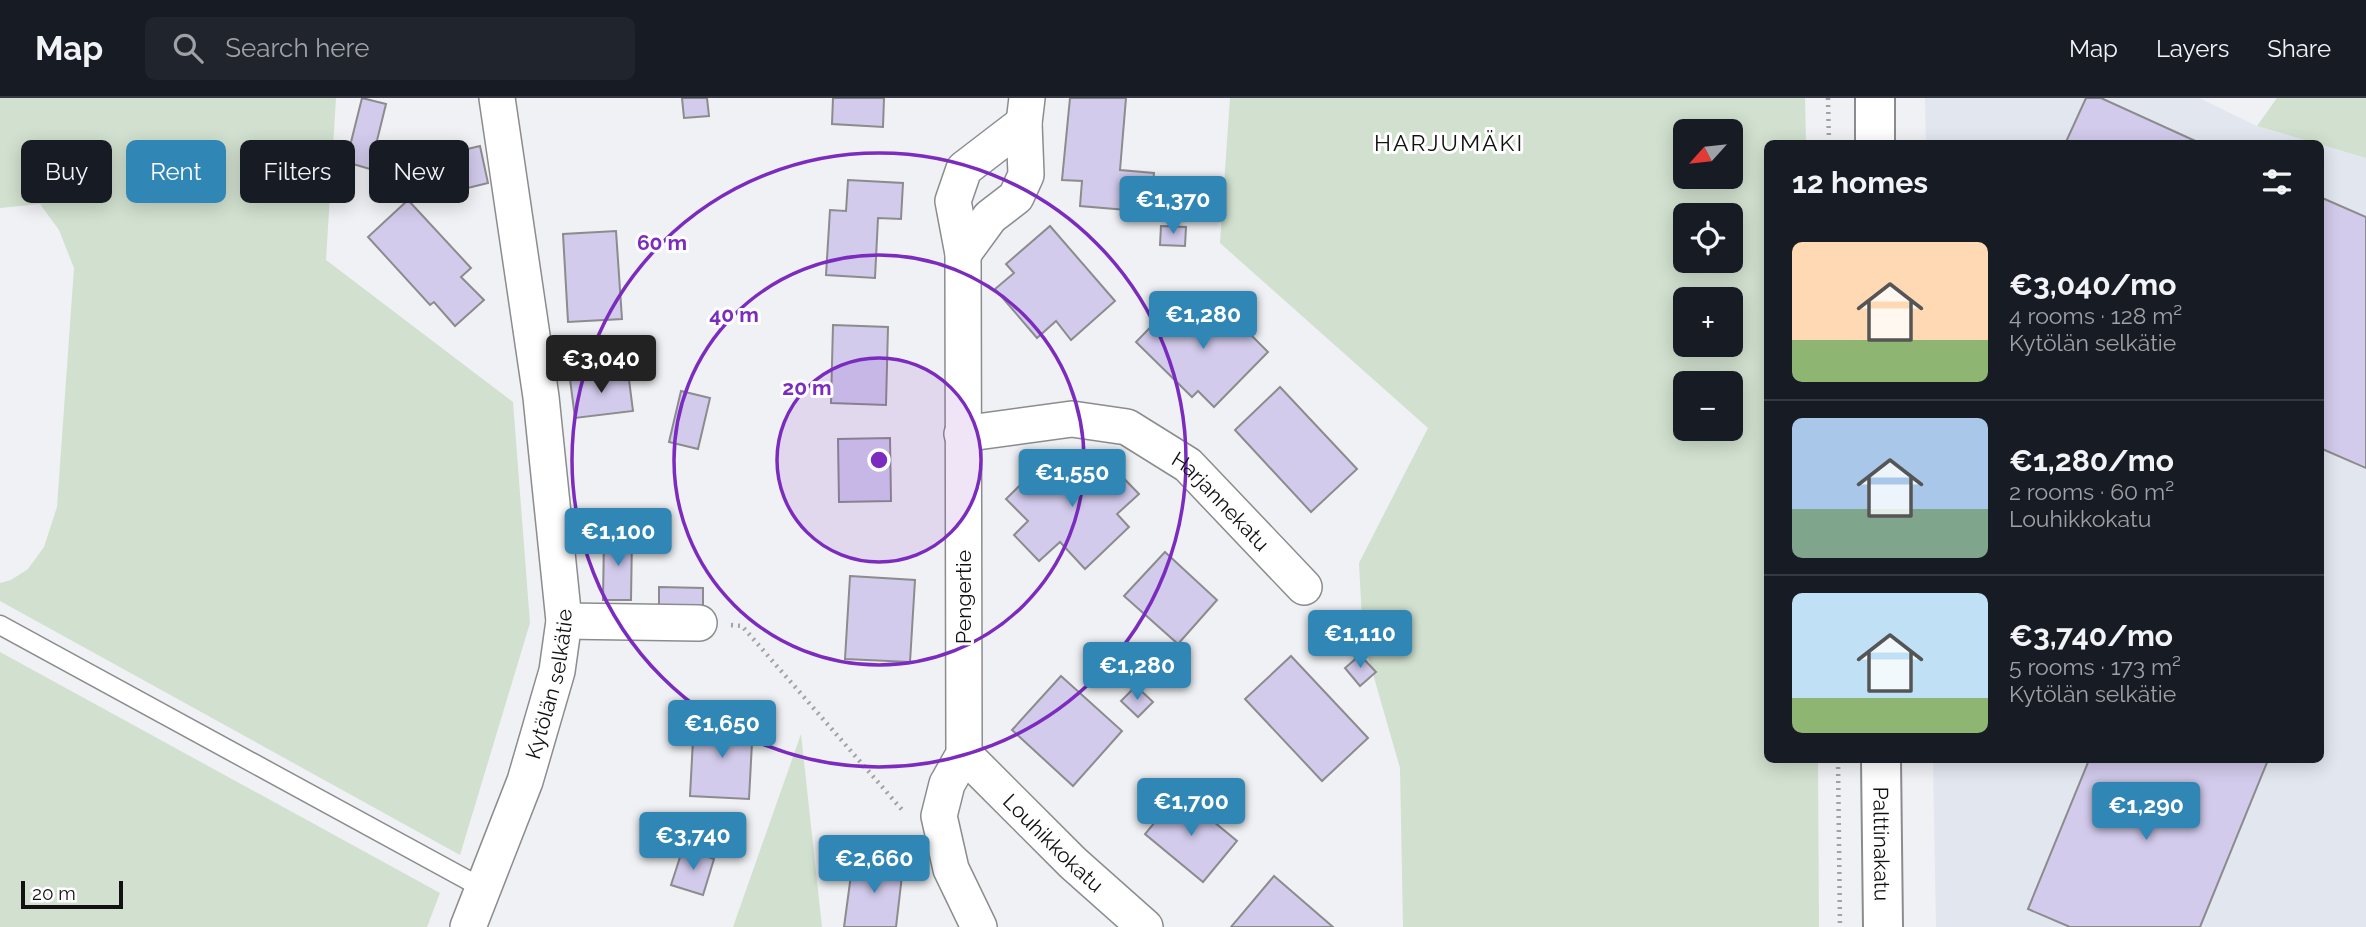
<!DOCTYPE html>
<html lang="en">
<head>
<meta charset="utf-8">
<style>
	body { margin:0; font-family:Raleway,sans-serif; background:#20242c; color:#f1f3f6; height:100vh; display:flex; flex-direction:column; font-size:26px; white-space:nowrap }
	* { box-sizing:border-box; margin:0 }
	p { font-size:23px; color:#9ea1a6 }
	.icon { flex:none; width:38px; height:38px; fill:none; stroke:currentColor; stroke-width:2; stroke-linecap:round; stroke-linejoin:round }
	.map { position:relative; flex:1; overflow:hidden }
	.sheet { position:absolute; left:1764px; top:42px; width:560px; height:623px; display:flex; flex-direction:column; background:#171b24; border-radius:10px; box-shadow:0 4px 18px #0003 }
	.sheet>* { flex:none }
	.banner { position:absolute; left:21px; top:42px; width:665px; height:63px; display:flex; gap:14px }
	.needle { width:46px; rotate:243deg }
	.buttons { position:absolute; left:1673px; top:21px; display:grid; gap:14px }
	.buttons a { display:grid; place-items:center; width:70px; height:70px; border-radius:10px; background:#171b24; box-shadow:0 4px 18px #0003; font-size:35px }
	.scale { position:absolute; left:21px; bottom:18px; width:102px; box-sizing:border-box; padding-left:7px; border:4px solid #121213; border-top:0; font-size:19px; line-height:24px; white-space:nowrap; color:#121213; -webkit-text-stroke:5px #fff; paint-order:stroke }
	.price { position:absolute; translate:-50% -60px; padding:0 16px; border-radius:7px; background:#3087b6; color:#fff; font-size:23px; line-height:46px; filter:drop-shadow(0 2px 4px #0008) }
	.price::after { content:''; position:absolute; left:50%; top:42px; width:21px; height:16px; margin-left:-10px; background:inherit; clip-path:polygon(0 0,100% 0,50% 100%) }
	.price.active { background:#222; color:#fff }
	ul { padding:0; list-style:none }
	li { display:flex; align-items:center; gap:21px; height:175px; padding:0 28px }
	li+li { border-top:2px solid #363941 }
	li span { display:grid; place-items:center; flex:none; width:196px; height:140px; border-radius:10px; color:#555 }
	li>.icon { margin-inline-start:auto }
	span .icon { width:84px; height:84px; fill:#fffc; stroke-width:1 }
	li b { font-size:30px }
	h2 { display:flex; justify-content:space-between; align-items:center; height:84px; padding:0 28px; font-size:30px }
	.pill { padding:0 24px; border-radius:10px; background:#171b24; box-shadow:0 4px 18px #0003; font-size:24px; line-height:63px }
	.pill.active { background:#3087b6; color:#fff }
	header { display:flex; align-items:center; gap:42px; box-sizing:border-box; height:98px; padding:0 35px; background:#171b24; border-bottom:2px solid #363941 }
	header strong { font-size:33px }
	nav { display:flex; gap:38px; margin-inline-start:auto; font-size:24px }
	.search { width:490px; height:63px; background:#20242c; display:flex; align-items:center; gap:18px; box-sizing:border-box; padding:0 24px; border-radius:10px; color:#9ea1a6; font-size:26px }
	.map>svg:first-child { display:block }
</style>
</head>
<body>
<header>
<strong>Map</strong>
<div class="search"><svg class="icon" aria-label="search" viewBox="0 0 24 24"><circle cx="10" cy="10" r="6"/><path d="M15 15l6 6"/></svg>Search here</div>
<nav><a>Map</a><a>Layers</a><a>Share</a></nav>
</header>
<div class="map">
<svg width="2366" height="829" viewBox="0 0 2366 829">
	<rect width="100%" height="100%" fill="#f0f1f4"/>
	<g fill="#e2e6ef">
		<polygon points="1925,0 2199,0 2257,28 2316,45 1926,45"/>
		<polygon points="2321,47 2366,60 2366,829 1936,829 1933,662 2320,662"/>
	</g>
	<g fill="#d1e0cf" fill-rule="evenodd">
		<polygon points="0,0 336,0 326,162 513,304 530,525 460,757 0,503 0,485 11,482 28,471 44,449 57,409 74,170 59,132 40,106 0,110"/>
		<path d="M 1230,0 L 1805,0 L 1806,45 L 1768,46 L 1768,662 L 1818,662 L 1819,829 L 1403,829 L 1400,670 L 1363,541 L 1359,465 L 1428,330 L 1220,145 ZM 1685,33 L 1731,33 L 1731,79 L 1685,79 ZM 1685,117 L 1731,117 L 1731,163 L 1685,163 ZM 1685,201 L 1731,201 L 1731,247 L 1685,247 ZM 1685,285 L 1731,285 L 1731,331 L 1685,331 Z"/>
		<polygon points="2277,0 2366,0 2366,60 2257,28"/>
		<polygon points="0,554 440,795 427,829 0,829"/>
		<polygon points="801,636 822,829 733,829"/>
	</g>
	<g fill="#d2cbec" stroke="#8c8b8d" stroke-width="2">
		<polygon points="362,0 386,6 370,71 346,64"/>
		<polygon points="682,0 707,0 709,18 684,20"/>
		<polygon points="833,0 884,0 883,29 832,26"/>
		<polygon points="1070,0 1126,0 1120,72 1154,75 1150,114 1080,108 1082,83 1062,82"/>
		<polygon points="2086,0 2101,0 2202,46 2065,46"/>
		<polygon points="480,48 488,85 435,98 426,61"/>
		<polygon points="848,82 903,85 901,121 878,120 875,180 826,177 830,112 846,113"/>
		<polygon points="2320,99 2366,119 2366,370 2320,350"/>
		<polygon points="408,102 471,170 461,179 484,202 455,228 434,204 430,207 368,139"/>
		<polygon points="1050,128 1115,203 1071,242 1056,223 1037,240 995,191 1014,175 1006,166"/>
		<polygon points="1161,128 1186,129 1185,148 1160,147"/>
		<polygon points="616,133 622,221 568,224 563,136"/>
		<polygon points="1216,202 1268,254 1214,309 1198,293 1192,299 1136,244 1174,205 1194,224"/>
		<polygon points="833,227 888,229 886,307 831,305"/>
		<polygon points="628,274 633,313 575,320 570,281"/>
		<polygon points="1280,289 1357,371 1311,414 1235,332"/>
		<polygon points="681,293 710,300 698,351 669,344"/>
		<polygon points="890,340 891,403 839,404 838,341"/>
		<polygon points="1055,353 1083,383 1105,361 1139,396 1117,416 1129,429 1085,471 1060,444 1039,463 1014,437 1028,423 1006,401"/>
		<polygon points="604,438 632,438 631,502 603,502"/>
		<polygon points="1165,454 1217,502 1178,546 1124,498"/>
		<polygon points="850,478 915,482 910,564 845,561"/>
		<polygon points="659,489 703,490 703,510 659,510"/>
		<polygon points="1360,557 1376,574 1360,588 1345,570"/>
		<polygon points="1291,558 1368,640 1322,683 1245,601"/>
		<polygon points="1061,578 1122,633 1073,688 1012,632"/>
		<polygon points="1136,588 1153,604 1138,619 1121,603"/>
		<polygon points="694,623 753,626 749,701 690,698"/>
		<polygon points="2089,662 2268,662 2200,829 2070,829 2028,811"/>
		<polygon points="1179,695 1237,743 1203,784 1145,736"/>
		<polygon points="683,750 714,761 703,797 671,787"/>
		<polygon points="853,762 903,769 896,829 844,829"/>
		<polygon points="1274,778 1333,829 1231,829"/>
	</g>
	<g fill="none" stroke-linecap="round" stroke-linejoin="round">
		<g stroke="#8b8c8e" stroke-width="21">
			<polyline id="service" points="0,527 484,791"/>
		</g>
		<g stroke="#8b8c8e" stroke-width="38">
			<g id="minor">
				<polyline points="963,156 990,119 1016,99 1026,77 1024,25 1027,0"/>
				<path id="s1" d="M 962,336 L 1072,321 L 1127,329 L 1188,367 L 1304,489"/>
				<polyline points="564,523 699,525"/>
				<path id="s2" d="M 964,656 L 1073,765 L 1145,829"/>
				<path id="s3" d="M 468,829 L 525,683 L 557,573 L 564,523 L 541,299 L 497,0"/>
				<polyline points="979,829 951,771 939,718 947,686 964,656 963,156 953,103 964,71 1024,25"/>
			</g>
		</g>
		<g stroke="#8b8c8e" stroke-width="42">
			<g id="tertiary">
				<polyline points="1875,0 1875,46"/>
				<path id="s4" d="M 1881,662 L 1883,829"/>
			</g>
		</g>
		<g stroke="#a2a2a4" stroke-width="4.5" stroke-dasharray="2 5" stroke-linecap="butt">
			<polyline points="1828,0 1829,46"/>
			<polyline points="731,527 742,528 904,714"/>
			<polyline points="1838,662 1840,829"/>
		</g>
		<use href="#service" stroke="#fff" stroke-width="18"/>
		<use href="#minor" stroke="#fff" stroke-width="35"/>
		<use href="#tertiary" stroke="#fff" stroke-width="38"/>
	</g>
	<circle cx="879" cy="362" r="102" fill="#7b2cbf" fill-opacity=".12"/>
	<g fill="none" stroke="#7b2cbf" stroke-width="3.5">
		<circle cx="879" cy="362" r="102"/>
		<circle cx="879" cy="362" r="205"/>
		<circle cx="879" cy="362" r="307"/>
	</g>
	<g text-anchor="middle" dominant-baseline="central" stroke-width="6" stroke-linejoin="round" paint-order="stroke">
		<g font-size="21" fill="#121213" stroke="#fff">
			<text stroke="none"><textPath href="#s1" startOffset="287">Harjannekatu</textPath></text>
			<text transform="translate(963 499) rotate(-90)">Pengertie</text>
			<text stroke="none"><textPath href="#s3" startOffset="257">Kytölän selkätie</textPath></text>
			<text stroke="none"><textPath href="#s2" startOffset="126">Louhikkokatu</textPath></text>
			<text stroke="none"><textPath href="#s4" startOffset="84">Palttinakatu</textPath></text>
		</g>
		<g font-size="23" letter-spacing="2" fill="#121213" stroke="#fff">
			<text x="1449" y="44">HARJUMÄKI</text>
		</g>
	</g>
	<circle cx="879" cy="362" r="10" fill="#7b2cbf" stroke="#fff" stroke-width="3.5"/>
	<g font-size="21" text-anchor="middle" font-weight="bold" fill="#7b2cbf" stroke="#fff" stroke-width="6" stroke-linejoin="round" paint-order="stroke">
		<text x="662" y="152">60 m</text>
		<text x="734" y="224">40 m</text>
		<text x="807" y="297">20 m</text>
	</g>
</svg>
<div class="buttons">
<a><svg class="needle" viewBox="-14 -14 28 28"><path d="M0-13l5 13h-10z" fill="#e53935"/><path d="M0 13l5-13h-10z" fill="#9ea1a6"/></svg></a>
<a><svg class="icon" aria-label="locate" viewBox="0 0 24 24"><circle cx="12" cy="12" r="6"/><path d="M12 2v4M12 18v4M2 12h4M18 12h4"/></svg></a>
<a>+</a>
<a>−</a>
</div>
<div class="scale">20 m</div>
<b class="price" style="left:1173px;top:138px">€1,370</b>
<b class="price" style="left:1203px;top:253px">€1,280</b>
<b class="price active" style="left:601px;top:297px">€3,040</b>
<b class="price" style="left:1072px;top:411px">€1,550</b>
<b class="price" style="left:618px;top:470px">€1,100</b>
<b class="price" style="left:1360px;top:572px">€1,110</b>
<b class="price" style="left:1137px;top:604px">€1,280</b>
<b class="price" style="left:722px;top:662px">€1,650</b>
<b class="price" style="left:1191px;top:740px">€1,700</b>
<b class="price" style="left:2146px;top:744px">€1,290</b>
<b class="price" style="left:693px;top:774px">€3,740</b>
<b class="price" style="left:874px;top:797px">€2,660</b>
<div class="banner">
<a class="pill">Buy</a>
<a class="pill active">Rent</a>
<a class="pill">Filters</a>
<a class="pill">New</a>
</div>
<section class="sheet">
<h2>12 homes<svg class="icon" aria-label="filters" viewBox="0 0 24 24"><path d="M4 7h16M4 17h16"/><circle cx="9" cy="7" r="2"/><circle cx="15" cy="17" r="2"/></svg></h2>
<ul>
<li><span style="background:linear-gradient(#ffd9b3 70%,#8fb573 0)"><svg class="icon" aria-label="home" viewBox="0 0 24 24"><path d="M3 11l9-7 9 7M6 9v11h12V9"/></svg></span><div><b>€3,040/mo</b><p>4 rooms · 128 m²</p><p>Kytölän selkätie</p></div></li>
<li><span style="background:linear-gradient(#a9c7e8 65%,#7fa58c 0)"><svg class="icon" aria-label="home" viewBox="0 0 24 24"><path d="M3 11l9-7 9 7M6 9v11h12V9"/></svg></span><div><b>€1,280/mo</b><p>2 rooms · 60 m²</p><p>Louhikkokatu</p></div></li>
<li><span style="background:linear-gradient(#bfe0f5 75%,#8fb573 0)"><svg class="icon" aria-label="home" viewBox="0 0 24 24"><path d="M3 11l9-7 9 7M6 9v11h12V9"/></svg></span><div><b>€3,740/mo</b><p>5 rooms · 173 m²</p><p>Kytölän selkätie</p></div></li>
</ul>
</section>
</div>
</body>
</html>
